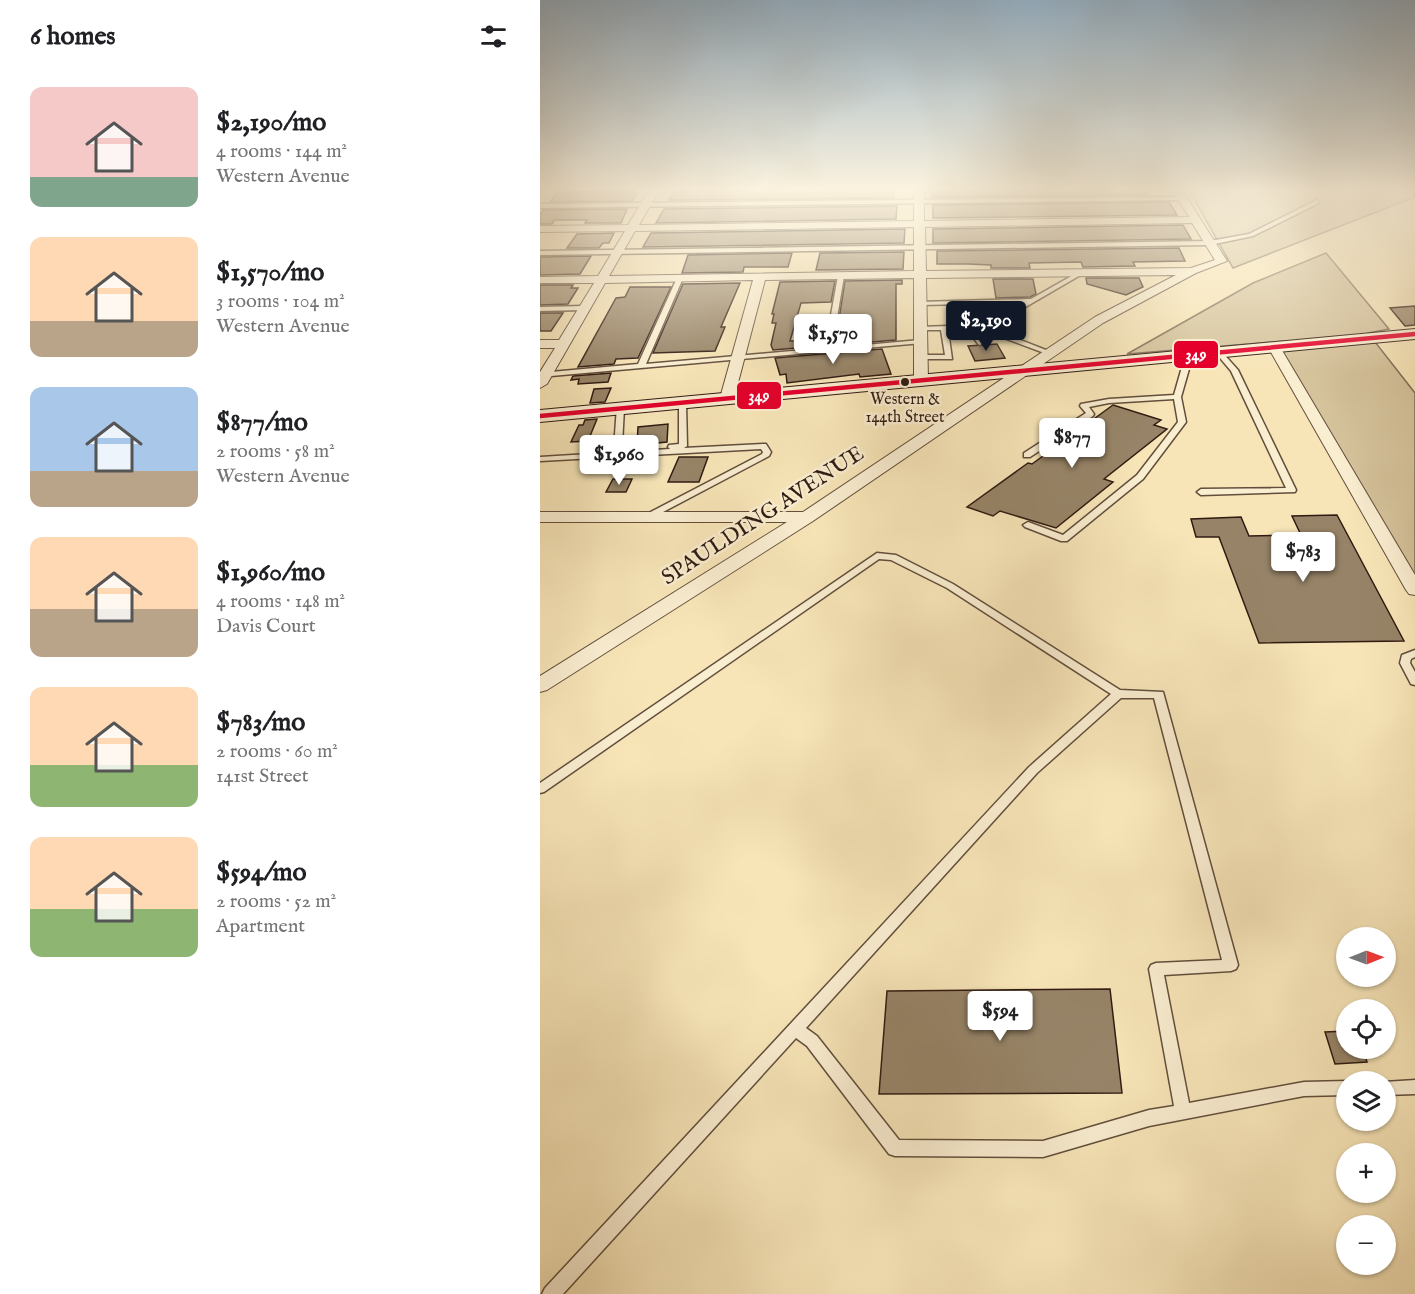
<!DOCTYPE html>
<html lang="en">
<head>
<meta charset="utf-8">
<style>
	body { margin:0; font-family:"IM FELL English",serif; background:#f2f2f2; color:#202124; height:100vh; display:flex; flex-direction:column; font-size:22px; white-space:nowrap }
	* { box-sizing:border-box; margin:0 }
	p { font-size:20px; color:#757577 }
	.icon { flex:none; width:33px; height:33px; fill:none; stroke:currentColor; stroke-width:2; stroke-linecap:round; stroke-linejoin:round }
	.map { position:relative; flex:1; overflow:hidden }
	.details { display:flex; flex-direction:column; background:#fff; width:540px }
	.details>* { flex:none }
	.needle { width:39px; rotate:89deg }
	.fabs { position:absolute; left:796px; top:927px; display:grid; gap:12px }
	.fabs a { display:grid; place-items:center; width:60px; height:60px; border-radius:50%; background:#fff; box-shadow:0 2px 4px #0004; font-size:30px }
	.price { position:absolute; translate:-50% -51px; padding:0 14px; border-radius:6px; background:#fff; color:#222; font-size:20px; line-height:39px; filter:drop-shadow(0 2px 3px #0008) }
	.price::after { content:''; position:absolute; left:50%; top:36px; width:18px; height:14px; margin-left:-9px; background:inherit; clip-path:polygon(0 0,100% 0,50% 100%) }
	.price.current { background:#111827; color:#fff }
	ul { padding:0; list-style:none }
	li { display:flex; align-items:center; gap:18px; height:150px; padding:0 30px }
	li span { display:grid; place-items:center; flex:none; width:168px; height:120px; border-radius:12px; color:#555 }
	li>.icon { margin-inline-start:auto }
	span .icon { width:72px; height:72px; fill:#fffc; stroke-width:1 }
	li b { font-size:26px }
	h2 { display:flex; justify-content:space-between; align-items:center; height:72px; padding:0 30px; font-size:26px }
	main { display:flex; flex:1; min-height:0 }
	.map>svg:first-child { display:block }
</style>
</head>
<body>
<main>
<section class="details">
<h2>6 homes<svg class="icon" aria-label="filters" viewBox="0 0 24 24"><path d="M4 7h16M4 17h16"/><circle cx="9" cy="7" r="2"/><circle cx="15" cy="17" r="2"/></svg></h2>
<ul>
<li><span style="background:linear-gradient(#f6c9c9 75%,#7fa58c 0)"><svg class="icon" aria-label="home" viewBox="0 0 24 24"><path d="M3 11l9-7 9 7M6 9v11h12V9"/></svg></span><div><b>$2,190/mo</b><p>4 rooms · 144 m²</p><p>Western Avenue</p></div></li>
<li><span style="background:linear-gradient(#ffd9b3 70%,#b9a48a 0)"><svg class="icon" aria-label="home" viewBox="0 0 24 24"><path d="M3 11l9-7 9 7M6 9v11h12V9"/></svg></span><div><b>$1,570/mo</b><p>3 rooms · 104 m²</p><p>Western Avenue</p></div></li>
<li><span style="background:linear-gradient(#a9c7e8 70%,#b9a48a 0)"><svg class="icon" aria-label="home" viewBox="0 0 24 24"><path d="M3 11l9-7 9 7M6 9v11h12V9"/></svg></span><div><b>$877/mo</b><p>2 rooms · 58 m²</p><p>Western Avenue</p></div></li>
<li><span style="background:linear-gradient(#ffd9b3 60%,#b9a48a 0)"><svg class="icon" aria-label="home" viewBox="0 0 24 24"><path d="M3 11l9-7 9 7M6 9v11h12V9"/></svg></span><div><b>$1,960/mo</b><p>4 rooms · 148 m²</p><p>Davis Court</p></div></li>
<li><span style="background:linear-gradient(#ffd9b3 65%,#8fb573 0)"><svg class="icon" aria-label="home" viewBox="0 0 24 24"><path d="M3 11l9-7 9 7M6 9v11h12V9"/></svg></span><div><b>$783/mo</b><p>2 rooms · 60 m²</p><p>141st Street</p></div></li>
<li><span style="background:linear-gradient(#ffd9b3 60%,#8fb573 0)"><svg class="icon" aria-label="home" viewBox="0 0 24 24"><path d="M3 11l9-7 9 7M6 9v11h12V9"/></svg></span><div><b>$594/mo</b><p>2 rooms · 52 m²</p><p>Apartment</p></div></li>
</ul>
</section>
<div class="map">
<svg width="875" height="1294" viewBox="0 0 875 1294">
	<rect width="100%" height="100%" fill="#f7e5b8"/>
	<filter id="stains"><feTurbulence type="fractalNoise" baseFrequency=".00333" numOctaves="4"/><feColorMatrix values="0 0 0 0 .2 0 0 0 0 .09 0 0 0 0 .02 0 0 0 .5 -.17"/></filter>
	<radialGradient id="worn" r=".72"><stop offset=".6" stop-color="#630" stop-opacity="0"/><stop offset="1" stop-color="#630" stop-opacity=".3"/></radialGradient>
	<g fill="#d5c39c" stroke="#826f57" stroke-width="1.5">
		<polygon points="649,190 875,190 875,197 693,268"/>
		<polygon points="786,253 849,329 828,333 875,393 875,590 734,347 744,341 587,354 713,283"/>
	</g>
	<g fill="#978468" stroke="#301b12" stroke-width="1.5">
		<polygon points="135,190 354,190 354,198 129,200"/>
		<polygon points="392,190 605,190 608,195 392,197"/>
		<polygon points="95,191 94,193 97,193 92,201 10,202 18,192"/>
		<polygon points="629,202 637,215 393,218 393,205"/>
		<polygon points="357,206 356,219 116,223 124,209"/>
		<polygon points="87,209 81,223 45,223 47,220 14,220 12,224 0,224 0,214 3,210"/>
		<polygon points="643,225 651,239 393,243 393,229"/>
		<polygon points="365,229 364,243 103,247 111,233"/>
		<polygon points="74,233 69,243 63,243 59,248 27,248 37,234"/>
		<polygon points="639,248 645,261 593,262 595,266 543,267 541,262 489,263 490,268 451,268 451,265 428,264 397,264 397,251"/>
		<polygon points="364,252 363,269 276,270 280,253"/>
		<polygon points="252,253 248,267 204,267 203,272 142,273 148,255"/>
		<polygon points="51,256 40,274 0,275 0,257"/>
		<polygon points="546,278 599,278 603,287 586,295 547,284"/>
		<polygon points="453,279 493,279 496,294 490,297 456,298"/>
		<polygon points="362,280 362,284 356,284 356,340 295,345 305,281"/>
		<polygon points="295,281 291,302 261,303 250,341 258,341 257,348 233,350 231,345 236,323 232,323 234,314 232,314 240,282"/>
		<polygon points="200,283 181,327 185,327 175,351 113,353 143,284"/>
		<polygon points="0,285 33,285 31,288 38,288 28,304 0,305"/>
		<polygon points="90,287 131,287 98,358 76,359 74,364 38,367 76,298 85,297"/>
		<polygon points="875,306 875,325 865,326 850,308"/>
		<polygon points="0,313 23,313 11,331 0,331"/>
		<polygon points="457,344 465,358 435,361 428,346"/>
		<polygon points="342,349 351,374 320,377 319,374 247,383 246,374 240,375 235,358"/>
		<polygon points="71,373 68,382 38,384 39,379 31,380 33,376"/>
		<polygon points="71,388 65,402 50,403 54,389"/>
		<polygon points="573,405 621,420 614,425 627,429 564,479 573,482 516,528 460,511 453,516 427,507 488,463 492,464"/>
		<polygon points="57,419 48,441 31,442 39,425 43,425 45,420"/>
		<polygon points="128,424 127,442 97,445 98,427"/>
		<polygon points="139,457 168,457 159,482 128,482"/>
		<polygon points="73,479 92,479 86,492 66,492"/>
		<polygon points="797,515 864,641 719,643 679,537 656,537 651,519 701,517 709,536 761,535 752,516"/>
		<polygon points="570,989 582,1093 339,1094 347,991"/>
		<polygon points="807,1031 807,1048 823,1048 827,1062 795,1064 785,1032"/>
	</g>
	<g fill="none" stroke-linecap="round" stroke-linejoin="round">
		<g stroke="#624e3c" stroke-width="3">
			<g id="lane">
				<polygon points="644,197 642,200 0,208 0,204"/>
				<polygon points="777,200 779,203 713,236 670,245 0,255 0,251 670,241 709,234"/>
				<polygon points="542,270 545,272 544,273 465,319 447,327 511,352 511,354 507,354 440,329 434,329 443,343 440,345 438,344 427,329 408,330 412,359 381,359 377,357 381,355 405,355 401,330 380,330 377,328 378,327 440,325 461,317 484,303 380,305 378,304 378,302 491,299"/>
				<polygon points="301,274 304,276 292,348 380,340 382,341 382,343 0,377 0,373 98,364 137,278 140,276 143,278 106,364 285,348 298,276"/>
				<polygon points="0,307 44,306 47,308 44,310 0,311"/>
				<polygon points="679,350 681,351 698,370 756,490 755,492 661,495 657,492 661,489 746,488 691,371 675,352"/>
				<polygon points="646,353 653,355 641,397 646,422 603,479 527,541 521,541 485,527 483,525 488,522 523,535 597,475 638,422 634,399 569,403 549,407 554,414 553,416 490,457 484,457 484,453 546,413 540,406 541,404 569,399 634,395"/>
				<polygon points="139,401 146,403 147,446 144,448 223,444 226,444 231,452 229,456 106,521 102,518 103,516 222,454 223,452 221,449 0,461 0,457 130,449 128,447 129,445 139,444"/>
				<polygon points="77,406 80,406 84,408 82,445 92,445 92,449 78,450 74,448"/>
				<path d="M 337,553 L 356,555 L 413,584 L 580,690 L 623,692 L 698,965 L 696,969 L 691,971 L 624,975 L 649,1103 L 764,1082 L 807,1081 L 809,1082 L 807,1082 L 807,1095 L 764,1096 L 609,1126 L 503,1157 L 355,1156 L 349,1154 L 267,1046 L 256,1038 L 23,1294 L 2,1294 L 5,1288 L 489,767 L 571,694 L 407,588 L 351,560 L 339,559 L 4,792 L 0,793 L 0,783 ZM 581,698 L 614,698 L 682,960 L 616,963 L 611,965 L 609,969 L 634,1106 L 609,1110 L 503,1141 L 359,1140 L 277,1036 L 266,1028 L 497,773 Z"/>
				<polygon points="875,650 875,657 871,659 870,663 875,672 875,685 871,684 860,663 862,655"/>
				<polygon points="875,1080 875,1094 846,1095 846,1082 844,1082"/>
			</g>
		</g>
		<g stroke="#624e3c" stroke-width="2">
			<g id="street">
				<path d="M 109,190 L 119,190 L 99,225 L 374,221 L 374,190 L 384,190 L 384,221 L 649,217 L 632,190 L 642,190 L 687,261 L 656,273 L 563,323 L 273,521 L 7,690 L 0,692 L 0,676 L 247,522 L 0,522 L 0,512 L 263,512 L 555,317 L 636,275 L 386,278 L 388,380 L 381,384 L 374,380 L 374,278 L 225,280 L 194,398 L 187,402 L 180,398 L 213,280 L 65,283 L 7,384 L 0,388 L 0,372 L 15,348 L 0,348 L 0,340 L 19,340 L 54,283 L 0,283 L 0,277 L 58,276 L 85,231 L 0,232 L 0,226 L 88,225 ZM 652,223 L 675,260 L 651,268 L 386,271 L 385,227 ZM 374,227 L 374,271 L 69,276 L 95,231 Z"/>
				<polygon points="734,343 740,347 875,575 875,595 869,594 866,590 728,347"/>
			</g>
		</g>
		<g stroke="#301b12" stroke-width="2">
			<polygon id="secondary" points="875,329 875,339 0,422 0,410"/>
		</g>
		<use href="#lane" fill="#faeed1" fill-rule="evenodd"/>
		<use href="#street" fill="#faeed1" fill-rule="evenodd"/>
		<use href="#secondary" fill="#faeed1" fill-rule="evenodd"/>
		<g stroke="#faeed1" stroke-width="8">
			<polyline id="bus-1" points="0,416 875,334"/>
		</g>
		<use href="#bus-1" stroke="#e4002b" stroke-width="4.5"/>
	</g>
	<linearGradient id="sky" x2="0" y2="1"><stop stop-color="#93acbe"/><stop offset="0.51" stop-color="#fbf3df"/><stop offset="1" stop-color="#fbf3df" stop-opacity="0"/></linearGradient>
	<rect width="875" height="371" fill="url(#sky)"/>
	<circle fill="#301b12" stroke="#faeed1" stroke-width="2" cx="365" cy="382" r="5"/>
	<g text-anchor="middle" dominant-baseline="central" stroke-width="5" stroke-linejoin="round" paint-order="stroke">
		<g font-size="16" fill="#301b12" stroke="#faeed1">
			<text x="365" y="400">Western &amp;<tspan x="365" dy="18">144th Street</tspan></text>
		</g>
		<g font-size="22" fill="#301b12" stroke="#faeed1">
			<text transform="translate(223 516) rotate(-33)">SPAULDING AVENUE</text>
		</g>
	</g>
	<g stroke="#faeed1" stroke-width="2">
		<rect x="633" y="340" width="46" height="29" rx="6" fill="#e4002b"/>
		<rect x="196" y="381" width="46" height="29" rx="6" fill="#e4002b"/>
	</g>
	<g font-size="16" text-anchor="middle" font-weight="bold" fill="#fff">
		<text x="656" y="360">349</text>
		<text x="219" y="401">349</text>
	</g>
	<rect width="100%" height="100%" filter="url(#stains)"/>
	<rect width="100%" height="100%" fill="url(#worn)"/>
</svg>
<div class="fabs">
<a><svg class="needle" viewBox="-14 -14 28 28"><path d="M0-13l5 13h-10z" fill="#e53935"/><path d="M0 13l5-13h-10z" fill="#757577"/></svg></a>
<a><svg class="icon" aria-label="locate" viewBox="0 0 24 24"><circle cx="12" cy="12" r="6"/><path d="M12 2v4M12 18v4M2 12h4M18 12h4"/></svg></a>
<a><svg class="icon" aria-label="layers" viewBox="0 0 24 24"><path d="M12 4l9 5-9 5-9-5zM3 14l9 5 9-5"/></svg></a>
<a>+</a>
<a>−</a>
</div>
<b class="price current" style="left:446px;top:352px">$2,190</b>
<b class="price" style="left:293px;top:365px">$1,570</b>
<b class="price" style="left:532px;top:469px">$877</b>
<b class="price" style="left:79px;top:486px">$1,960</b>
<b class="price" style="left:763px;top:583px">$783</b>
<b class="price" style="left:460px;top:1042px">$594</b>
</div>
</main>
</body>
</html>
